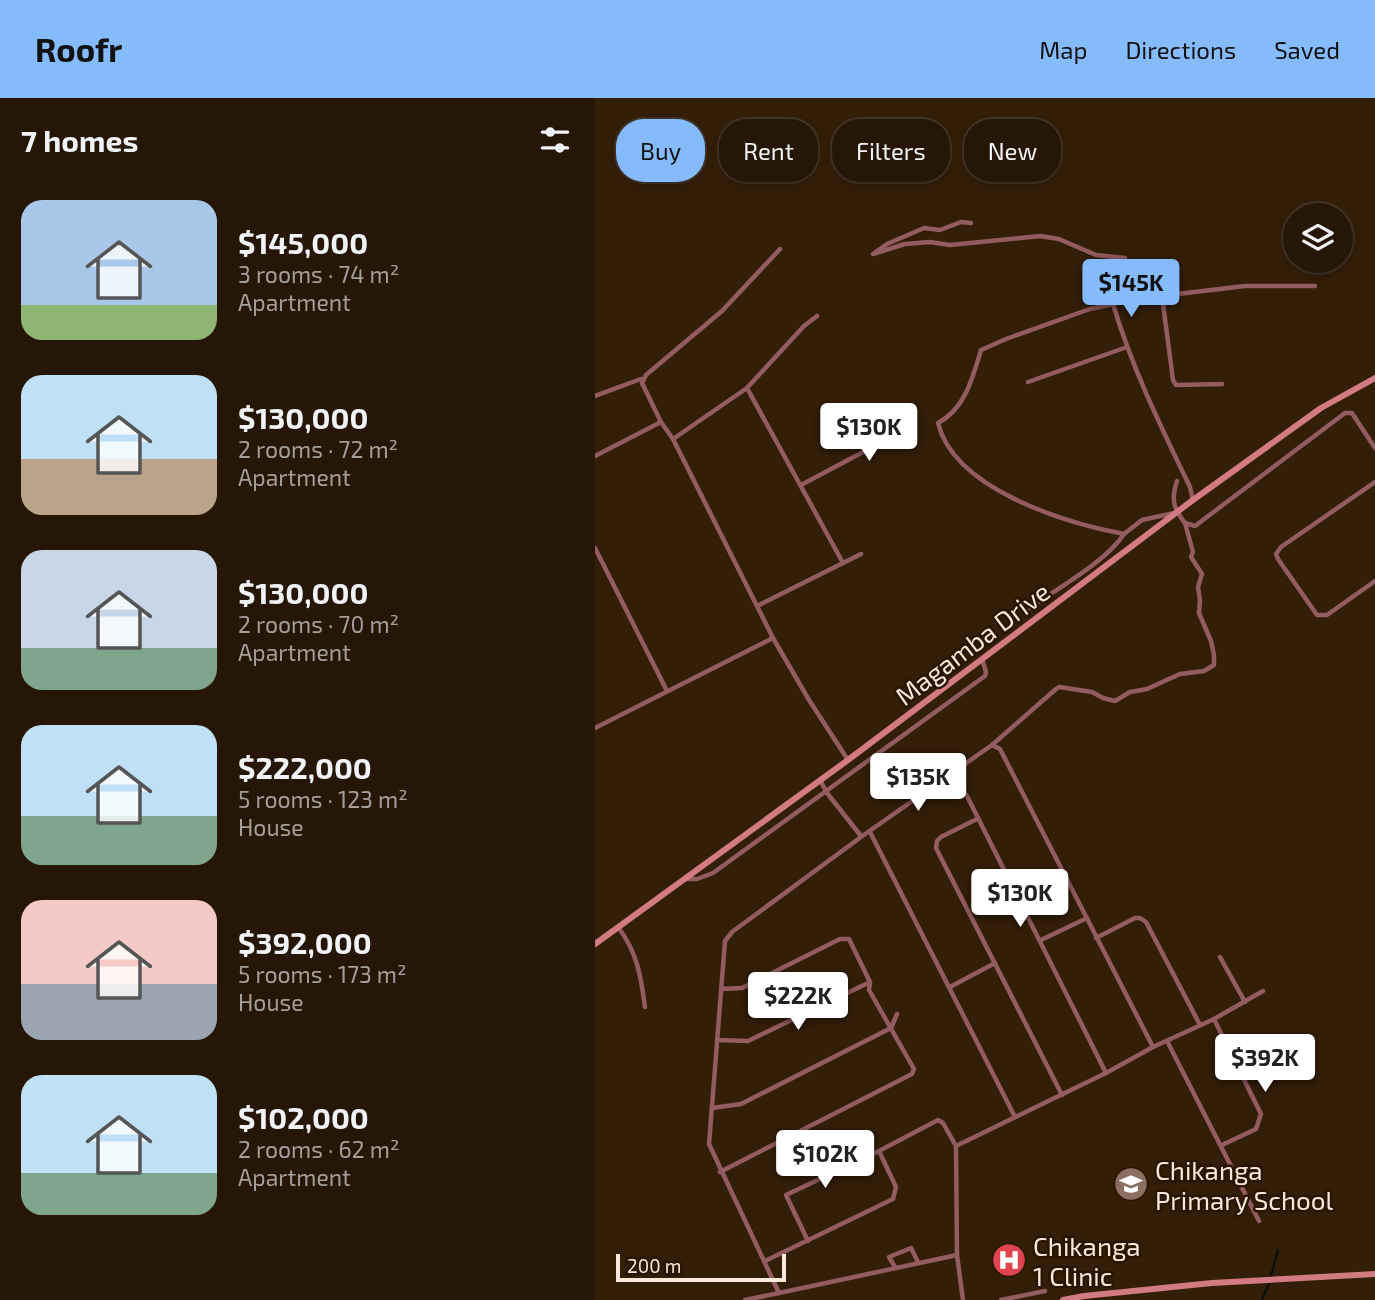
<!DOCTYPE html>
<html lang="en">
<head>
<meta charset="utf-8">
<style>
	body { margin:0; font-family:"Exo 2",sans-serif; background:#2e1f10; color:#f1f3f6; height:100vh; display:flex; flex-direction:column; font-size:26px; white-space:nowrap }
	* { box-sizing:border-box; margin:0 }
	p { font-size:23px; color:#a49f9b }
	.icon { flex:none; width:38px; height:38px; fill:none; stroke:currentColor; stroke-width:2; stroke-linecap:round; stroke-linejoin:round }
	.map { position:relative; flex:1; overflow:hidden }
	.details { display:flex; flex-direction:column; background:#261606; width:595px }
	.details>* { flex:none }
	.guide { position:absolute; left:21px; top:21px; width:653px; height:63px; display:flex; gap:14px }
	.buttons { position:absolute; left:688px; top:105px; display:grid; gap:14px }
	.buttons a { display:grid; place-items:center; width:70px; height:70px; border-radius:50%; background:#261606; box-shadow:0 4px 10px #0003,0 0 0 2px #423528; font-size:35px }
	.scale { position:absolute; left:21px; bottom:18px; width:170px; box-sizing:border-box; padding-left:7px; border:4px solid #f8e9dc; border-top:0; font-size:19px; line-height:24px; white-space:nowrap; color:#f8e9dc; -webkit-text-stroke:5px #291501; paint-order:stroke }
	.price { position:absolute; translate:-50% -60px; padding:0 16px; border-radius:7px; background:#fff; color:#222; font-size:23px; line-height:46px; filter:drop-shadow(0 2px 4px #0008) }
	.price::after { content:''; position:absolute; left:50%; top:42px; width:21px; height:16px; margin-left:-10px; background:inherit; clip-path:polygon(0 0,100% 0,50% 100%) }
	.price.on { background:#86bbfb; color:#111 }
	ul { padding:0; list-style:none }
	li { display:flex; align-items:center; gap:21px; height:175px; padding:0 21px }
	li span { display:grid; place-items:center; flex:none; width:196px; height:140px; border-radius:21px; color:#555 }
	li>.icon { margin-inline-start:auto }
	span .icon { width:84px; height:84px; fill:#fffc; stroke-width:1 }
	li b { font-size:30px }
	h2 { display:flex; justify-content:space-between; align-items:center; height:84px; padding:0 21px; font-size:30px }
	.tag { padding:0 24px; border-radius:28px; background:#261606; box-shadow:0 4px 10px #0003,0 0 0 2px #423528; font-size:24px; line-height:63px }
	.tag.on { background:#86bbfb; color:#111 }
	header { display:flex; align-items:center; gap:42px; box-sizing:border-box; height:98px; padding:0 35px; background:#86bbfb; color:#111 }
	header strong { font-size:33px }
	nav { display:flex; gap:38px; margin-inline-start:auto; font-size:24px }
	main { display:flex; flex:1; min-height:0 }
	.map>svg:first-child { display:block }
</style>
</head>
<body>
<header>
<strong>Roofr</strong>
<nav><a>Map</a><a>Directions</a><a>Saved</a></nav>
</header>
<main>
<section class="details">
<h2>7 homes<svg class="icon" aria-label="filters" viewBox="0 0 24 24"><path d="M4 7h16M4 17h16"/><circle cx="9" cy="7" r="2"/><circle cx="15" cy="17" r="2"/></svg></h2>
<ul>
<li><span style="background:linear-gradient(#a9c7e8 75%,#8fb573 0)"><svg class="icon" aria-label="home" viewBox="0 0 24 24"><path d="M3 11l9-7 9 7M6 9v11h12V9"/></svg></span><div><b>$145,000</b><p>3 rooms · 74 m²</p><p>Apartment</p></div></li>
<li><span style="background:linear-gradient(#bfe0f5 60%,#b9a48a 0)"><svg class="icon" aria-label="home" viewBox="0 0 24 24"><path d="M3 11l9-7 9 7M6 9v11h12V9"/></svg></span><div><b>$130,000</b><p>2 rooms · 72 m²</p><p>Apartment</p></div></li>
<li><span style="background:linear-gradient(#c9d6e8 70%,#7fa58c 0)"><svg class="icon" aria-label="home" viewBox="0 0 24 24"><path d="M3 11l9-7 9 7M6 9v11h12V9"/></svg></span><div><b>$130,000</b><p>2 rooms · 70 m²</p><p>Apartment</p></div></li>
<li><span style="background:linear-gradient(#bfe0f5 65%,#7fa58c 0)"><svg class="icon" aria-label="home" viewBox="0 0 24 24"><path d="M3 11l9-7 9 7M6 9v11h12V9"/></svg></span><div><b>$222,000</b><p>5 rooms · 123 m²</p><p>House</p></div></li>
<li><span style="background:linear-gradient(#f6c9c9 60%,#9aa5b1 0)"><svg class="icon" aria-label="home" viewBox="0 0 24 24"><path d="M3 11l9-7 9 7M6 9v11h12V9"/></svg></span><div><b>$392,000</b><p>5 rooms · 173 m²</p><p>House</p></div></li>
<li><span style="background:linear-gradient(#bfe0f5 70%,#7fa58c 0)"><svg class="icon" aria-label="home" viewBox="0 0 24 24"><path d="M3 11l9-7 9 7M6 9v11h12V9"/></svg></span><div><b>$102,000</b><p>2 rooms · 62 m²</p><p>Apartment</p></div></li>
</ul>
</section>
<div class="map">
<svg width="780" height="1202" viewBox="0 0 780 1202">
	<rect width="100%" height="100%" fill="#331e08"/>
	<g fill="none" stroke-linecap="round" stroke-linejoin="round">
		<g stroke="#041010" stroke-width="2">
			<polyline points="676,1178 683,1152"/>
			<polyline points="667,1202 675,1183"/>
		</g>
		<g stroke="#935c60" stroke-width="4.5">
			<polyline points="376,125 366,124 345,132 329,130 292,146 278,156 310,146 335,144 355,147 445,138 464,141 501,157 530,160"/>
			<polyline points="185,151 127,213 51,277 47,285 66,324 78,341 178,540 214,602 253,662"/>
			<polyline points="567,198 578,282 581,287 627,286"/>
			<path d="M 518,206 L 495,211 L 411,241 L 386,252 C 378,279 370,311 343,325 C 359,391 470,425 529,436 L 547,422 L 579,415"/>
			<polyline points="433,284 532,249"/>
			<polyline points="152,290 209,228 222,218"/>
			<polyline points="0,298 46,281"/>
			<polyline points="78,341 152,290 248,465"/>
			<polyline points="0,358 66,324"/>
			<path d="M 582,383 C 576,401 578,410 590,425 L 600,428 L 750,315 L 757,315 L 780,350"/>
			<polyline points="780,384 686,449 681,456 683,461 722,517 732,517 780,483"/>
			<polyline points="206,387 270,353 247,310"/>
			<path d="M 598,402 L 595,389 C 566,329 537,270 518,206 L 532,202 L 650,188 L 720,188"/>
			<polyline points="0,450 72,593"/>
			<polyline points="162,508 266,456"/>
			<path d="M 435,510 C 461,491 512,463 529,436"/>
			<polyline points="0,630 178,540"/>
			<polyline points="397,647 405,651 558,949"/>
			<polyline points="356,676 372,698 511,975"/>
			<polyline points="225,682 232,695 266,738"/>
			<polyline points="382,721 346,739 342,743 341,750 467,997"/>
			<polyline points="275,734 420,1019"/>
			<polyline points="89,781 102,781 118,775 390,578 391,574 387,561"/>
			<path d="M 23,829 C 42,854 46,878 50,909"/>
			<polyline points="501,840 540,820 545,820 551,824 605,927"/>
			<polyline points="446,842 492,820"/>
			<polyline points="625,859 650,904"/>
			<polyline points="355,889 400,865"/>
			<polyline points="619,921 666,1016 661,1031 627,1047"/>
			<polyline points="122,942 153,943 275,884"/>
			<polyline points="572,943 664,1123"/>
			<polyline points="117,1010 146,1006 296,930 302,916"/>
			<polyline points="125,1074 317,976 319,971 274,892 275,884 254,841 245,841 147,890 126,891"/>
			<polyline points="213,1143 191,1097 284,1053"/>
			<polyline points="362,1157 184,1195 114,1046 130,843 137,834 266,739 397,647 461,591 464,589 497,594 508,600 520,603 535,594 552,591 585,576 609,573 619,567 619,557 616,543 604,515 605,502 603,489 607,476 596,459 598,454 590,425"/>
			<polyline points="170,1163 298,1101 301,1089 284,1053 343,1022 348,1025 361,1048"/>
			<polyline points="300,1169 294,1159 316,1150 323,1164"/>
			<polyline points="150,1202 184,1195"/>
			<polyline points="368,1202 362,1157 361,1048 511,975 558,949 619,921 668,893"/>
			<polyline points="406,1202 450,1193"/>
		</g>
		<g stroke="#d37b83" stroke-width="6">
			<polyline points="0,846 253,662 598,402 726,310 780,280"/>
			<polyline points="468,1202 489,1198 617,1185 780,1176"/>
		</g>
	</g>
	<defs>
		<g id="school-disc" transform="scale(1.75)"><circle r="9.5" fill="#8d6e63" stroke="#291501"/><path d="M0-5L7-2L0 1L-7-2ZM-4 1L0 2.5L4 1V4Q0 6-4 4Z" fill="#fff"/></g>
		<g id="hospital-disc" transform="scale(1.75)"><circle r="9.5" fill="#e0444e" stroke="#291501"/><path d="M-5-5h3v3.5h4V-5h3V5h-3V1.5h-4V5h-3Z" fill="#fff"/></g>
	</defs>
	<g fill-rule="evenodd">
		<use href="#school-disc" x="536" y="1086"/>
		<use href="#hospital-disc" x="414" y="1162"/>
	</g>
	<g text-anchor="middle" dominant-baseline="central" stroke-width="5" stroke-linejoin="round" paint-order="stroke">
		<g font-size="26" fill="#f8e9dc" stroke="#291501">
			<text transform="translate(377 545) rotate(-37)">Magamba Drive</text>
		</g>
		<g font-size="26" fill="#f8e9dc" stroke="#291501" text-anchor="start">
			<text x="560" y="1071">Chikanga<tspan x="560" dy="30">Primary School</tspan></text>
			<text x="438" y="1147">Chikanga<tspan x="438" dy="30">1 Clinic</tspan></text>
		</g>
	</g>
</svg>
<div class="buttons">
<a><svg class="icon" aria-label="layers" viewBox="0 0 24 24"><path d="M12 4l9 5-9 5-9-5zM3 14l9 5 9-5"/></svg></a>
</div>
<div class="scale">200 m</div>
<b class="price on" style="left:536px;top:221px">$145K</b>
<b class="price" style="left:274px;top:365px">$130K</b>
<b class="price" style="left:323px;top:715px">$135K</b>
<b class="price" style="left:425px;top:831px">$130K</b>
<b class="price" style="left:203px;top:934px">$222K</b>
<b class="price" style="left:670px;top:996px">$392K</b>
<b class="price" style="left:230px;top:1092px">$102K</b>
<div class="guide">
<a class="tag on">Buy</a>
<a class="tag">Rent</a>
<a class="tag">Filters</a>
<a class="tag">New</a>
</div>
</div>
</main>
</body>
</html>
